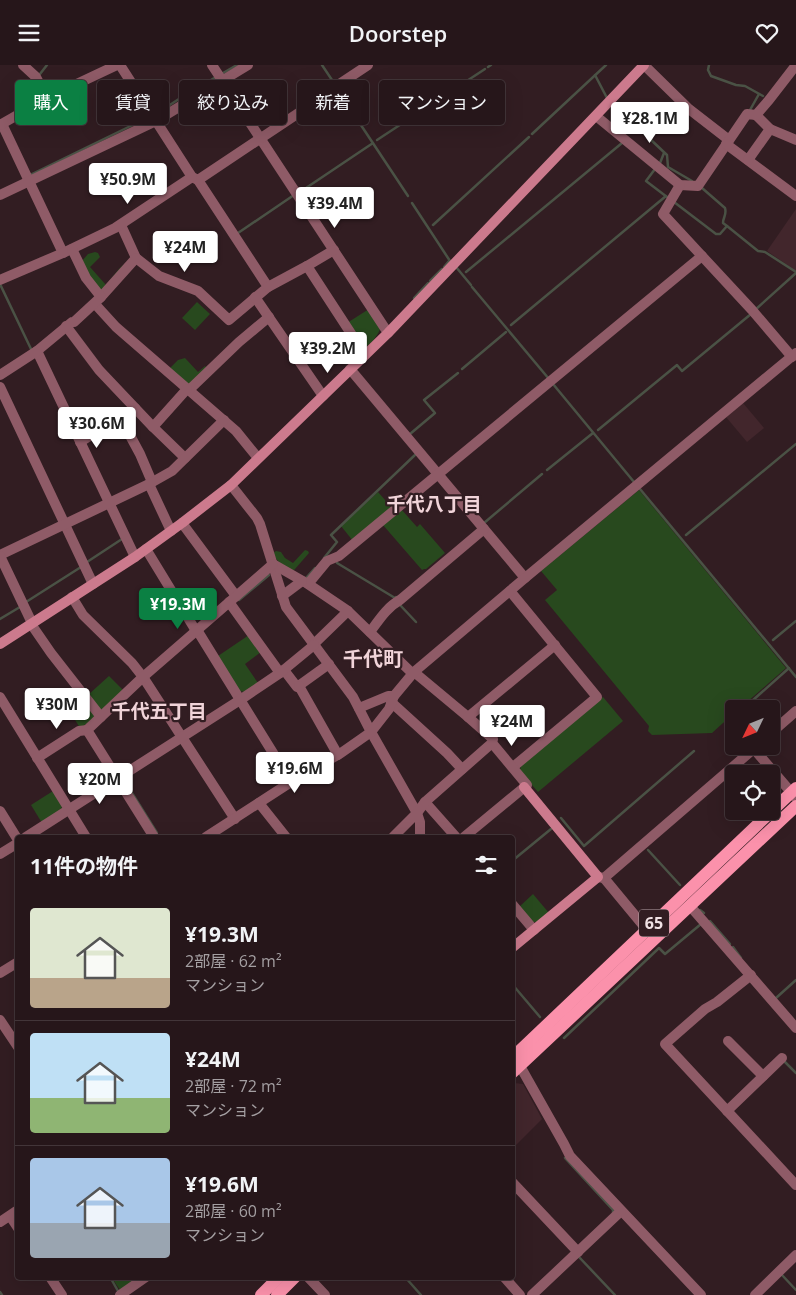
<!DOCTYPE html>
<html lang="ja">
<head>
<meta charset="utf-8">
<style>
	body { margin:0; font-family:"Open Sans","Noto Sans JP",sans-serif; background:#2e1f23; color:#f1f3f6; height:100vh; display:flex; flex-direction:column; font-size:19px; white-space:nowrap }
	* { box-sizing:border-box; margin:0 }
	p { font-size:16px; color:#a49fa2 }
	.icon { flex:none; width:28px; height:28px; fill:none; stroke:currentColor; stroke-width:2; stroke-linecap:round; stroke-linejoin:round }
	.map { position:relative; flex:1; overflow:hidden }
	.details { position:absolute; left:15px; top:770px; width:500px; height:445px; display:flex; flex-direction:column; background:#26161a; border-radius:5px; box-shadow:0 5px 20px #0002,0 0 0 1px #423539 }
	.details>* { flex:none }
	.banner { position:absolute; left:15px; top:15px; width:500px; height:45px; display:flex; gap:10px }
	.needle { width:32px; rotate:227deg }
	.controls { position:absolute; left:725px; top:635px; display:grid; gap:10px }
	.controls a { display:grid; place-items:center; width:55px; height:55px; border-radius:5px; background:#26161a; box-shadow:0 5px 20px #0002,0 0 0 1px #423539; font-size:25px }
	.price { position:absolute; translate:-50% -42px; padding:0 11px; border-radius:5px; background:#fff; color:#222; font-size:16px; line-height:32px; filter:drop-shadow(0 1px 2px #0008) }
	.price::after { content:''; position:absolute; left:50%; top:30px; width:15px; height:11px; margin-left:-8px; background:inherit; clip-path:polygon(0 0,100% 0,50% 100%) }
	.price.active { background:#0b8043; color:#fff }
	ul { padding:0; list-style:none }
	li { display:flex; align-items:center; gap:15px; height:125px; padding:0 15px }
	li+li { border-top:1px solid #423539 }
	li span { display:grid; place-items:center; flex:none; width:140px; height:100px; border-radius:5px; color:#555 }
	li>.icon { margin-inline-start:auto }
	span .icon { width:60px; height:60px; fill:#fffc; stroke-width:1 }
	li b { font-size:21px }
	h2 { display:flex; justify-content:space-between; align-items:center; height:60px; padding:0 15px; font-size:21px }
	.chip { padding:0 18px; border-radius:5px; background:#26161a; box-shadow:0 5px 20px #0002,0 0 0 1px #423539; font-size:18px; line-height:45px }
	.chip.active { background:#0b8043; color:#fff }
	header { display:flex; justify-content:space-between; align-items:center; height:65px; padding:0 15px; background:#26161a; font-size:22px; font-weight:600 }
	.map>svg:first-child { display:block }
</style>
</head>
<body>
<header><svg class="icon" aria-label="menu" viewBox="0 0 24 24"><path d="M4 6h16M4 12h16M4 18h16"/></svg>Doorstep<svg class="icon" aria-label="heart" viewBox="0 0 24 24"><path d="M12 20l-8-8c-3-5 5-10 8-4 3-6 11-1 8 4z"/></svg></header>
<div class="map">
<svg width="796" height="1230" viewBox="0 0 796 1230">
	<rect width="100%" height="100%" fill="#321d22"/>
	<g fill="#42262c">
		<polygon points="796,144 796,206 767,186"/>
		<polygon points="743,338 764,363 747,377 726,352"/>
		<polygon points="514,1018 523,1019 542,1054 513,1083 512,1020"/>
	</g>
	<g fill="#28491e">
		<path d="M 95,187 L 98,188 L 100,192 L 90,202 L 106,220 C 112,213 117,205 124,199 L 102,227 L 89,213 L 82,196 L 88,189 Z"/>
		<polygon points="197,237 210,249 195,265 182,253"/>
		<path d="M 369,244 L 381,262 C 378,270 371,280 363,283 L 347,258 Z"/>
		<polygon points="185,293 198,307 205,301 208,304 191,322 169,304 178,295"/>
		<polygon points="639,425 786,603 739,644 734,644 734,648 712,668 652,670 648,666 649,661 545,535 557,525 541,506"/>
		<polygon points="378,427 392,443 353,476 341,461"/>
		<polygon points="401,444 417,462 420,459 445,488 426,504 424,504 422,505 383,460"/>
		<path d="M 305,485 L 308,486 L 309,488 L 295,504 L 293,506 C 284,501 277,498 273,488 L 276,486 L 281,487 L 285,493 L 293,498 Z"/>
		<polygon points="249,570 261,587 245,599 258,618 245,627 239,626 218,591"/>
		<polygon points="109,611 124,626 104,644 100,644 88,630"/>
		<polygon points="603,632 623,656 538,727 520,706 521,700"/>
		<polygon points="87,639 94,649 94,654 80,663 72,650"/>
		<polygon points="53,726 62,741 61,746 42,758 31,740"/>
		<polygon points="533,829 549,848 537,857 532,857 519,842"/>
		<polygon points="112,1213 140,1213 120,1225"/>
	</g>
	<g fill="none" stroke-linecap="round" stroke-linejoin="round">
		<g stroke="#4a5245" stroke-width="2.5">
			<polyline points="322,0 334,18"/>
			<polyline points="709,0 708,5 711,11 736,20 745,21 763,31"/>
			<polyline points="488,2 491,0"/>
			<polyline points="223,8 237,0"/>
			<polyline points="40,9 47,0"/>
			<polyline points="595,10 607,33"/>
			<polyline points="339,27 408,131"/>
			<polyline points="614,38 613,39 667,90 668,102 692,116"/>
			<polyline points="750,45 759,29"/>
			<polyline points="156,49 185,30 216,12"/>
			<polyline points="532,69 606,0"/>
			<polyline points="377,75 485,4"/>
			<polyline points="660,98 664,88"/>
			<polyline points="655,104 646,116 667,132"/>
			<polyline points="30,110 149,52"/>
			<path d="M 702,123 L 725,143 C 727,150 723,152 723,158 L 727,161 L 758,186 L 765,187 L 796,207"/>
			<polyline points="300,127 373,78"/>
			<polyline points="674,137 716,169 720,169 727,161"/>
			<polyline points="412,138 450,196"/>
			<polyline points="433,160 529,72"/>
			<polyline points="238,168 294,130"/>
			<polyline points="444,202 449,196"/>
			<polyline points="456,202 471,220"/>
			<polyline points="466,207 622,78"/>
			<polyline points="430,216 442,204"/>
			<polyline points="0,219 31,284"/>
			<polyline points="472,222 549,314"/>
			<polyline points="414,233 428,218"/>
			<polyline points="755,245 796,208"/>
			<polyline points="511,260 666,131"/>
			<polyline points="462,304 506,267"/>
			<polyline points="553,319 634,417"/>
			<polyline points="598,365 677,300 682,306 751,249"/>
			<polyline points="410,369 435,348 424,335 458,308"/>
			<polyline points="547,405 593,368"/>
			<polyline points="640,424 796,612"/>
			<polyline points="484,458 542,409"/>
			<polyline points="686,470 796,379"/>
			<polyline points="324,493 337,477 331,470 416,389"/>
			<polyline points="87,497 122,474"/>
			<polyline points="337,498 395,533 396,532"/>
			<polyline points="306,513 315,503"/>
			<polyline points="239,535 269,510"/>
			<polyline points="26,537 81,502"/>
			<polyline points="400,540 416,557"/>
			<polyline points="0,554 20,542"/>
			<polyline points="773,575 796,556"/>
			<polyline points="743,644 789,603"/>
			<polyline points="127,720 157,768"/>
			<polyline points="561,753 584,781 694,686"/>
			<polyline points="648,785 680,820"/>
			<polyline points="512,796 551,764"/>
			<polyline points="700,845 704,848"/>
			<polyline points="710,856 730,879"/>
			<polyline points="733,882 741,893"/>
			<polyline points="512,919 540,952"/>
			<polyline points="776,933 796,915"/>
			<polyline points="564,973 659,883 665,889 701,859"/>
			<polyline points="784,996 796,1008"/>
			<polyline points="565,1093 613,1145 613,1149"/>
			<polyline points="579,1192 615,1230"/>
			<polyline points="782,1210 796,1225"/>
			<polyline points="110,1212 118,1226"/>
			<polyline points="405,1212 421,1230"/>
			<polyline points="0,1227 2,1230"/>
		</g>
		<g stroke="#8f5b67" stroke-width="10">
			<polyline points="23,0 36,12 47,33"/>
			<polyline points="120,0 192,112 198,115 268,222 229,255 198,226 159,211 136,193 121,160"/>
			<polyline points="212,0 388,268"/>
			<polyline points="644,0 689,44 729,75"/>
			<polyline points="338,20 368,0"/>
			<polyline points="756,50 770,64 796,75"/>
			<polyline points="596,51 680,120 698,121 747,49 756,50 769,35 796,0"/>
			<polyline points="2,59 63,188"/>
			<polyline points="0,60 47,33 117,0"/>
			<polyline points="726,79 796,131"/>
			<polyline points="748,95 770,64"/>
			<polyline points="198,115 339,21"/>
			<polyline points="680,120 663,149 752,245 792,292"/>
			<polyline points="0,130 156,56 248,0"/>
			<polyline points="307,201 365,290"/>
			<polyline points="0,215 63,188 115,163 192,112"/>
			<polyline points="268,222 307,201 334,185"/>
			<polyline points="101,232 136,193"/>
			<polyline points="255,232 323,331"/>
			<polyline points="95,239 116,262 236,366 258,393"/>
			<polyline points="66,261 99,305 153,362 185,393"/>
			<polyline points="37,286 135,492"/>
			<polyline points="350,304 525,513"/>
			<polyline points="0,310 37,286 72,257 74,257 101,232 86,213 72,184"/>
			<polyline points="0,322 93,519"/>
			<polyline points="189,325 239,277 269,252"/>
			<polyline points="120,352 140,389 152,417"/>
			<polyline points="153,362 187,324"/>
			<polyline points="80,377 135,343"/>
			<polyline points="149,419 171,466"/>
			<polyline points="231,420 257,453 260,459 286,542 353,632 371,667 417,748 420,757 420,772"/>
			<polyline points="182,458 236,531"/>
			<polyline points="146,484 196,566"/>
			<polyline points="0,490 149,419 172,406 224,355"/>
			<polyline points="0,491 32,558"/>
			<polyline points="273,499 308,519 348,546 413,609"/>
			<polyline points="308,519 327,496 339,491 702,191"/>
			<polyline points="510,526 597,632 513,702"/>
			<polyline points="282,531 302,516"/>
			<polyline points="72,532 83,550 132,598 143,612 235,754"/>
			<polyline points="229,537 280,608"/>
			<polyline points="31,559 51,588 101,652"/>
			<polyline points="197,565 291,717"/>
			<path d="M 370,567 C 379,555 387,542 400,535 L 484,464"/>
			<polyline points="314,579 348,546"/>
			<polyline points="284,605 297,622 329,599"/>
			<polyline points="414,607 468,652 493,674 492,678 527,720 464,772"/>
			<polyline points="299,621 338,690"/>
			<polyline points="0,632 86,772"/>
			<polyline points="391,637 447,688 462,704"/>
			<polyline points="359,643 388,631 394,631"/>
			<polyline points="468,652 555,580"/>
			<polyline points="771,668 796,646"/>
			<polyline points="754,684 796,733"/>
			<polyline points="37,693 79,666 87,665"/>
			<polyline points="425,737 456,772"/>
			<polyline points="259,738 286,772"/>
			<polyline points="0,746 18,775"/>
			<polyline points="26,772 240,635 280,608 314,580"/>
			<polyline points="154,772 87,665 143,612 273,499"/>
			<polyline points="206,772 291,717 341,688 371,667 389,644 394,631 414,607 525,513 796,288"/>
			<polyline points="393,772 417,748 425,737 492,678"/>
			<polyline points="0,789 18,778"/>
			<polyline points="598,812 604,813 757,681"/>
			<polyline points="604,813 647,865"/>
			<polyline points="512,839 534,865"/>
			<polyline points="690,841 796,963"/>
			<polyline points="0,908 18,897"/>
			<polyline points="751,910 717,937 705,944 665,979 796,1120"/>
			<polyline points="0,955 18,982"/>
			<polyline points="728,976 763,1011"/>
			<polyline points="520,1001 564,1079 570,1091 701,1230"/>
			<polyline points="727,1046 782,993"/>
			<polyline points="512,1117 578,1187"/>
			<polyline points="10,1151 18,1163"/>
			<polyline points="0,1157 18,1145"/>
			<polyline points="50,1212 62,1230"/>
			<polyline points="308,1212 325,1230"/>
			<polyline points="504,1212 520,1230"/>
			<polyline points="120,1230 146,1212"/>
			<polyline points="532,1230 621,1146"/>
			<polyline points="755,1230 796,1190"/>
		</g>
		<g stroke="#cc7a8d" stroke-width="10">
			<polyline points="0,579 135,492 182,458 231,420 388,268 644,0"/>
			<polyline points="512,883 598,812 524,722"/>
		</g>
		<g stroke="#fb91ab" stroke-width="12">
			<polyline points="512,993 796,723"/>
			<polyline points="512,1008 796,741"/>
			<polyline points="261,1230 279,1212"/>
			<polyline points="277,1230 295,1212"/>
		</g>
	</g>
	<g text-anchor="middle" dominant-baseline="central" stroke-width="4.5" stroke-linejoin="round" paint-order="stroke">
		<rect fill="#321d22" stroke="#b8a7aa" stroke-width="1" x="639" y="844.5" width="30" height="27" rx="4"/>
		<g font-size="16" font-weight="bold" fill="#f1e2e5">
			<text x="654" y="858">65</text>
		</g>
		<g font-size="19" font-weight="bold" fill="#f1d4d9" stroke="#321d22">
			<text x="434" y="439">千代八丁目</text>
			<text x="159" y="646">千代五丁目</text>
		</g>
		<g font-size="20" font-weight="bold" fill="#f1d4d9" stroke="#321d22">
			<text x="373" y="593">千代町</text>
		</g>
	</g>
</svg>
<div class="controls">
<a><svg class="needle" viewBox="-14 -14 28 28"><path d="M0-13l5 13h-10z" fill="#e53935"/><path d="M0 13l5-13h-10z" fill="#a49fa2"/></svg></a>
<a><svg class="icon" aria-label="locate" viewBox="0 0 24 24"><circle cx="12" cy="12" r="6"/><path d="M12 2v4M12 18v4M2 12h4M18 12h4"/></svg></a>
</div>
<b class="price" style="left:650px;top:79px">¥28.1M</b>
<b class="price" style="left:128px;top:140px">¥50.9M</b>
<b class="price" style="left:335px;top:164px">¥39.4M</b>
<b class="price" style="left:185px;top:208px">¥24M</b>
<b class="price" style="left:328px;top:309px">¥39.2M</b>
<b class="price" style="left:97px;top:384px">¥30.6M</b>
<b class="price active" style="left:178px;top:565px">¥19.3M</b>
<b class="price" style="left:57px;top:665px">¥30M</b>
<b class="price" style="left:512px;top:682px">¥24M</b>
<b class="price" style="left:295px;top:729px">¥19.6M</b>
<b class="price" style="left:100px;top:740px">¥20M</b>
<div class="banner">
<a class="chip active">購入</a>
<a class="chip">賃貸</a>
<a class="chip">絞り込み</a>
<a class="chip">新着</a>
<a class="chip">マンション</a>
</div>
<section class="details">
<h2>11件の物件<svg class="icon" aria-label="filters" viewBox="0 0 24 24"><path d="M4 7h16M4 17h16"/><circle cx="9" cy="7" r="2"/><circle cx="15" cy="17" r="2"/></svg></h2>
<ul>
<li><span style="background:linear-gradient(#dfe7d0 70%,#b9a48a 0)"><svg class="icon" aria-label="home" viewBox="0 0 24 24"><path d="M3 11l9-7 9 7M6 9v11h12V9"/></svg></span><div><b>¥19.3M</b><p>2部屋 · 62 m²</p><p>マンション</p></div></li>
<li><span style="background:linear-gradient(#bfe0f5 65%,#8fb573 0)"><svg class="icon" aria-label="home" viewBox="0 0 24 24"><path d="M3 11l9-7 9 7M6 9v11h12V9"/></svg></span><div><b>¥24M</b><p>2部屋 · 72 m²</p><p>マンション</p></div></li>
<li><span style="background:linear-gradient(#a9c7e8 65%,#9aa5b1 0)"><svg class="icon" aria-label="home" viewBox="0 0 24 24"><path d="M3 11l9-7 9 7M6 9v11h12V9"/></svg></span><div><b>¥19.6M</b><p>2部屋 · 60 m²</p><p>マンション</p></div></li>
</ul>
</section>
</div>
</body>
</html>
